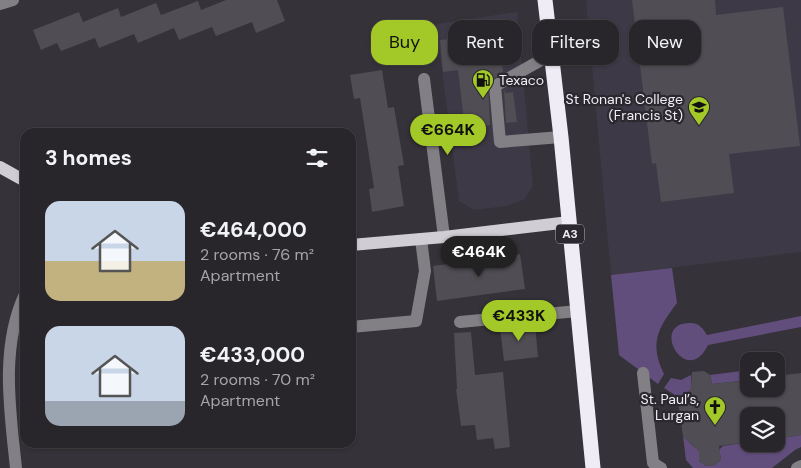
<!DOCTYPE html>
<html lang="en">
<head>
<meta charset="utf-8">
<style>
	body { margin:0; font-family:"DM Sans",sans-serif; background:#302e33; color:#f1f3f6; height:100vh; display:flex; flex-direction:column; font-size:19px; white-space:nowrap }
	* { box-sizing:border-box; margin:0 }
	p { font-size:16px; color:#a5a5a9 }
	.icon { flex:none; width:28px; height:28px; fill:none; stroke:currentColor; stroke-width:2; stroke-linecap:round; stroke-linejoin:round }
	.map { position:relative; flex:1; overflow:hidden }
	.drawer { position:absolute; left:20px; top:128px; width:336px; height:320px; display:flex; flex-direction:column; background:#28262b; border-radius:15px; box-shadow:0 1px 4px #0004,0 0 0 1px #444347 }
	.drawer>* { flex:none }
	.hud { position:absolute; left:371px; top:20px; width:354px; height:45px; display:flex; gap:10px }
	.buttons { position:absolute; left:740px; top:352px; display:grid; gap:10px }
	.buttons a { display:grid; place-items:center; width:45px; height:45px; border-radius:10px; background:#28262b; box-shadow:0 1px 4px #0004,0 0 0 1px #444347; font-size:25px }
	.price { position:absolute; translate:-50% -42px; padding:0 11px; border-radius:18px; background:#a2c927; color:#111; font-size:16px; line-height:32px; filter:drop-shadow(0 1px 2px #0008) }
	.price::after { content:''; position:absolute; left:50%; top:30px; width:15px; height:11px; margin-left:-8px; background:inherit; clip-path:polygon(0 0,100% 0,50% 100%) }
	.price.current { background:#222; color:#fff }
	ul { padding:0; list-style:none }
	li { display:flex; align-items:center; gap:15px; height:125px; padding:0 25px }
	li span { display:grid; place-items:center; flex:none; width:140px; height:100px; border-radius:15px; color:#555 }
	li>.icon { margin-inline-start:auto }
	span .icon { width:60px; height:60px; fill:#fffc; stroke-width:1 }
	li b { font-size:21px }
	h2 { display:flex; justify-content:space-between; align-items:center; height:60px; padding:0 25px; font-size:21px }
	.pill { padding:0 18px; border-radius:15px; background:#28262b; box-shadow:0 1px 4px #0004,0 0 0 1px #444347; font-size:18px; line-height:45px }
	.pill.current { background:#a2c927; color:#111 }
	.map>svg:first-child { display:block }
</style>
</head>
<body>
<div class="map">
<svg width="801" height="468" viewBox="0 0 801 468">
	<rect width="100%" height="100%" fill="#353239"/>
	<g fill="#3e3946">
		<polygon points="586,0 801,0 801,252 611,275"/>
		<polygon points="517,12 533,185 525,199 507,206 474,210 459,201 436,24"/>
	</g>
	<g fill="#624e7d">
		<path d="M 672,268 L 677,303 C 658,328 649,343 664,374 L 658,384 L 619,355 L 611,275 Z"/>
		<path d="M 801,316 L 801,327 L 708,345 C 687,389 649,324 689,323 C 698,322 703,328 707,335 Z"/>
		<polygon points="749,370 749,380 712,384 710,375"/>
		<polygon points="691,375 691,387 697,393 686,395 679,409 678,397 664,388 671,378 681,380"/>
		<polygon points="801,435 801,447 795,450 772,468 693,468 686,460 683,436 694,447 703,446 699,452 699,461 706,466 715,465 721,459 719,450 723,446 749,442 749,444 776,444 776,439"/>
	</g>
	<g fill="#504d54">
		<polygon points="226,0 277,0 285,21 256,33 252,22 216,36 212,27 179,40 174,28 138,43 134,34 99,48 95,38 61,51 57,43 41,50 33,30 79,12 83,22 118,8 121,17 156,3 161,15 198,1 201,10"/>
		<polygon points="632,0 715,0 716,15 783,7 800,146 729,154 734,193 661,202 656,163 652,164"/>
		<polygon points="499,33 503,72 488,83 490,125 465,128 458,70 443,72 440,40"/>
		<polygon points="382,70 388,108 394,107 398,130 404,165 398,166 404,206 372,212 369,189 374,188 360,98 354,99 350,75"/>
		<polygon points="505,90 505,93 513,92 517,122 506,123 504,91"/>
		<polygon points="520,254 525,289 437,301 433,266"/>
		<polygon points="535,324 538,357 504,361 500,328"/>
		<polygon points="471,332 475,375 503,372 510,447 495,449 493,438 477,440 475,425 461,426 456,389 457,389 454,333"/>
		<polygon points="704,371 710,375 712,384 749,380 749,389 776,389 776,376 801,373 801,435 776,439 776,416 749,416 749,442 719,446 721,459 715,465 706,466 699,461 699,452 683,436 679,409 691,387 692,372"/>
	</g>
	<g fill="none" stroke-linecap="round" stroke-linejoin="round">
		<g stroke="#828084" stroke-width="12">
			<polyline points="0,4 13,0"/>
			<polyline points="552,54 495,86 500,142 561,137"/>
			<polyline points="424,79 444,237"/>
			<polyline points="460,322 578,311"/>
			<polyline points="351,327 416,321 425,271 421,239"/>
			<polyline points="643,373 653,463 661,468"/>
			<path d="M 16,468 C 10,411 0,347 25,294"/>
			<polyline points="797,468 801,466"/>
		</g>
		<g stroke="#d0cdd5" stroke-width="12">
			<polyline points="0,167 25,181"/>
			<polyline points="351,245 444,237 569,222"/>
		</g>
		<polyline stroke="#efecf5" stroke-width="15" points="545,0 561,137 593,468"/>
	</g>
	<defs>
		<g id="fuel-pin" transform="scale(1.125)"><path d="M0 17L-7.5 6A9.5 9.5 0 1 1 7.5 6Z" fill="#a2c927" stroke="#2b282f"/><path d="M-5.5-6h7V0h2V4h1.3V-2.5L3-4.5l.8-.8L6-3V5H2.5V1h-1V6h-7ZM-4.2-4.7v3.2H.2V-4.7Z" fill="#111"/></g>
		<g id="school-pin" transform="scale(1.125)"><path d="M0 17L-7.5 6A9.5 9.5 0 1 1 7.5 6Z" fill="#a2c927" stroke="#2b282f"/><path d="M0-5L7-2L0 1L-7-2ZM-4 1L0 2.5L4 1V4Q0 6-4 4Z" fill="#111"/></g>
		<g id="church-pin" transform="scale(1.125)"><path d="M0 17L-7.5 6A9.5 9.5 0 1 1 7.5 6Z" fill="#a2c927" stroke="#2b282f"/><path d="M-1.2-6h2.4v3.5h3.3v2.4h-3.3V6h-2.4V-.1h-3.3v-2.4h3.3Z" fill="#111"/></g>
	</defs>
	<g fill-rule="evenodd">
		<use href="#fuel-pin" x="483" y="80"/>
		<use href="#school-pin" x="699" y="107"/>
		<use href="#church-pin" x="715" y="407"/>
	</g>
	<g text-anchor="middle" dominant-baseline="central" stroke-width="4.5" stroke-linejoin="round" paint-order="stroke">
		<rect fill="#2b282f" stroke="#b4b2b8" stroke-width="1" x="556" y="224.5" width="28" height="19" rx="4"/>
		<g font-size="12" font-weight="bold" fill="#efedf2">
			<text x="570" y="234">A3</text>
		</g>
		<g font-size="14" fill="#efedf2" stroke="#2b282f" text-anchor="end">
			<text x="499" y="80" text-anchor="start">Texaco</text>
			<text x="683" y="99">St Ronan's College<tspan x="683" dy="16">(Francis St)</tspan></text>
			<text x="699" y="399">St. Paul’s,<tspan x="699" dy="16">Lurgan</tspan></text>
		</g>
	</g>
</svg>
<div class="buttons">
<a><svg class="icon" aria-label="locate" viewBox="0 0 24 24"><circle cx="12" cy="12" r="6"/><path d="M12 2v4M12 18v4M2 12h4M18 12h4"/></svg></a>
<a><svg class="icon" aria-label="layers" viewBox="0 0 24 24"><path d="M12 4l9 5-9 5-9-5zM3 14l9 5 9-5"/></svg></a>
</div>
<b class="price" style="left:448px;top:156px">€664K</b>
<b class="price current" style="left:479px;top:278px">€464K</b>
<b class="price" style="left:519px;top:342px">€433K</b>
<div class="hud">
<a class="pill current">Buy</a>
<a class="pill">Rent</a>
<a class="pill">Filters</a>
<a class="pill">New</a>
</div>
<section class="drawer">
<h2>3 homes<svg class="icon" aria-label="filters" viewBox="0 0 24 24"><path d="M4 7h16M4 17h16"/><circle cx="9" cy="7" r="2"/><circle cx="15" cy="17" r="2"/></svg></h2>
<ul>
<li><span style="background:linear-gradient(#c9d6e8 60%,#c2b280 0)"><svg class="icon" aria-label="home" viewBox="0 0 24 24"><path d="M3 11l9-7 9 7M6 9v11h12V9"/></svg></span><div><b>€464,000</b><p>2 rooms · 76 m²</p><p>Apartment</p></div></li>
<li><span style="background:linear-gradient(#c9d6e8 75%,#9aa5b1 0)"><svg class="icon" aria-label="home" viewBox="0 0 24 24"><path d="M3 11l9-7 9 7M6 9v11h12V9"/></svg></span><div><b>€433,000</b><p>2 rooms · 70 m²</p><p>Apartment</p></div></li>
</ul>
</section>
</div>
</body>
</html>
